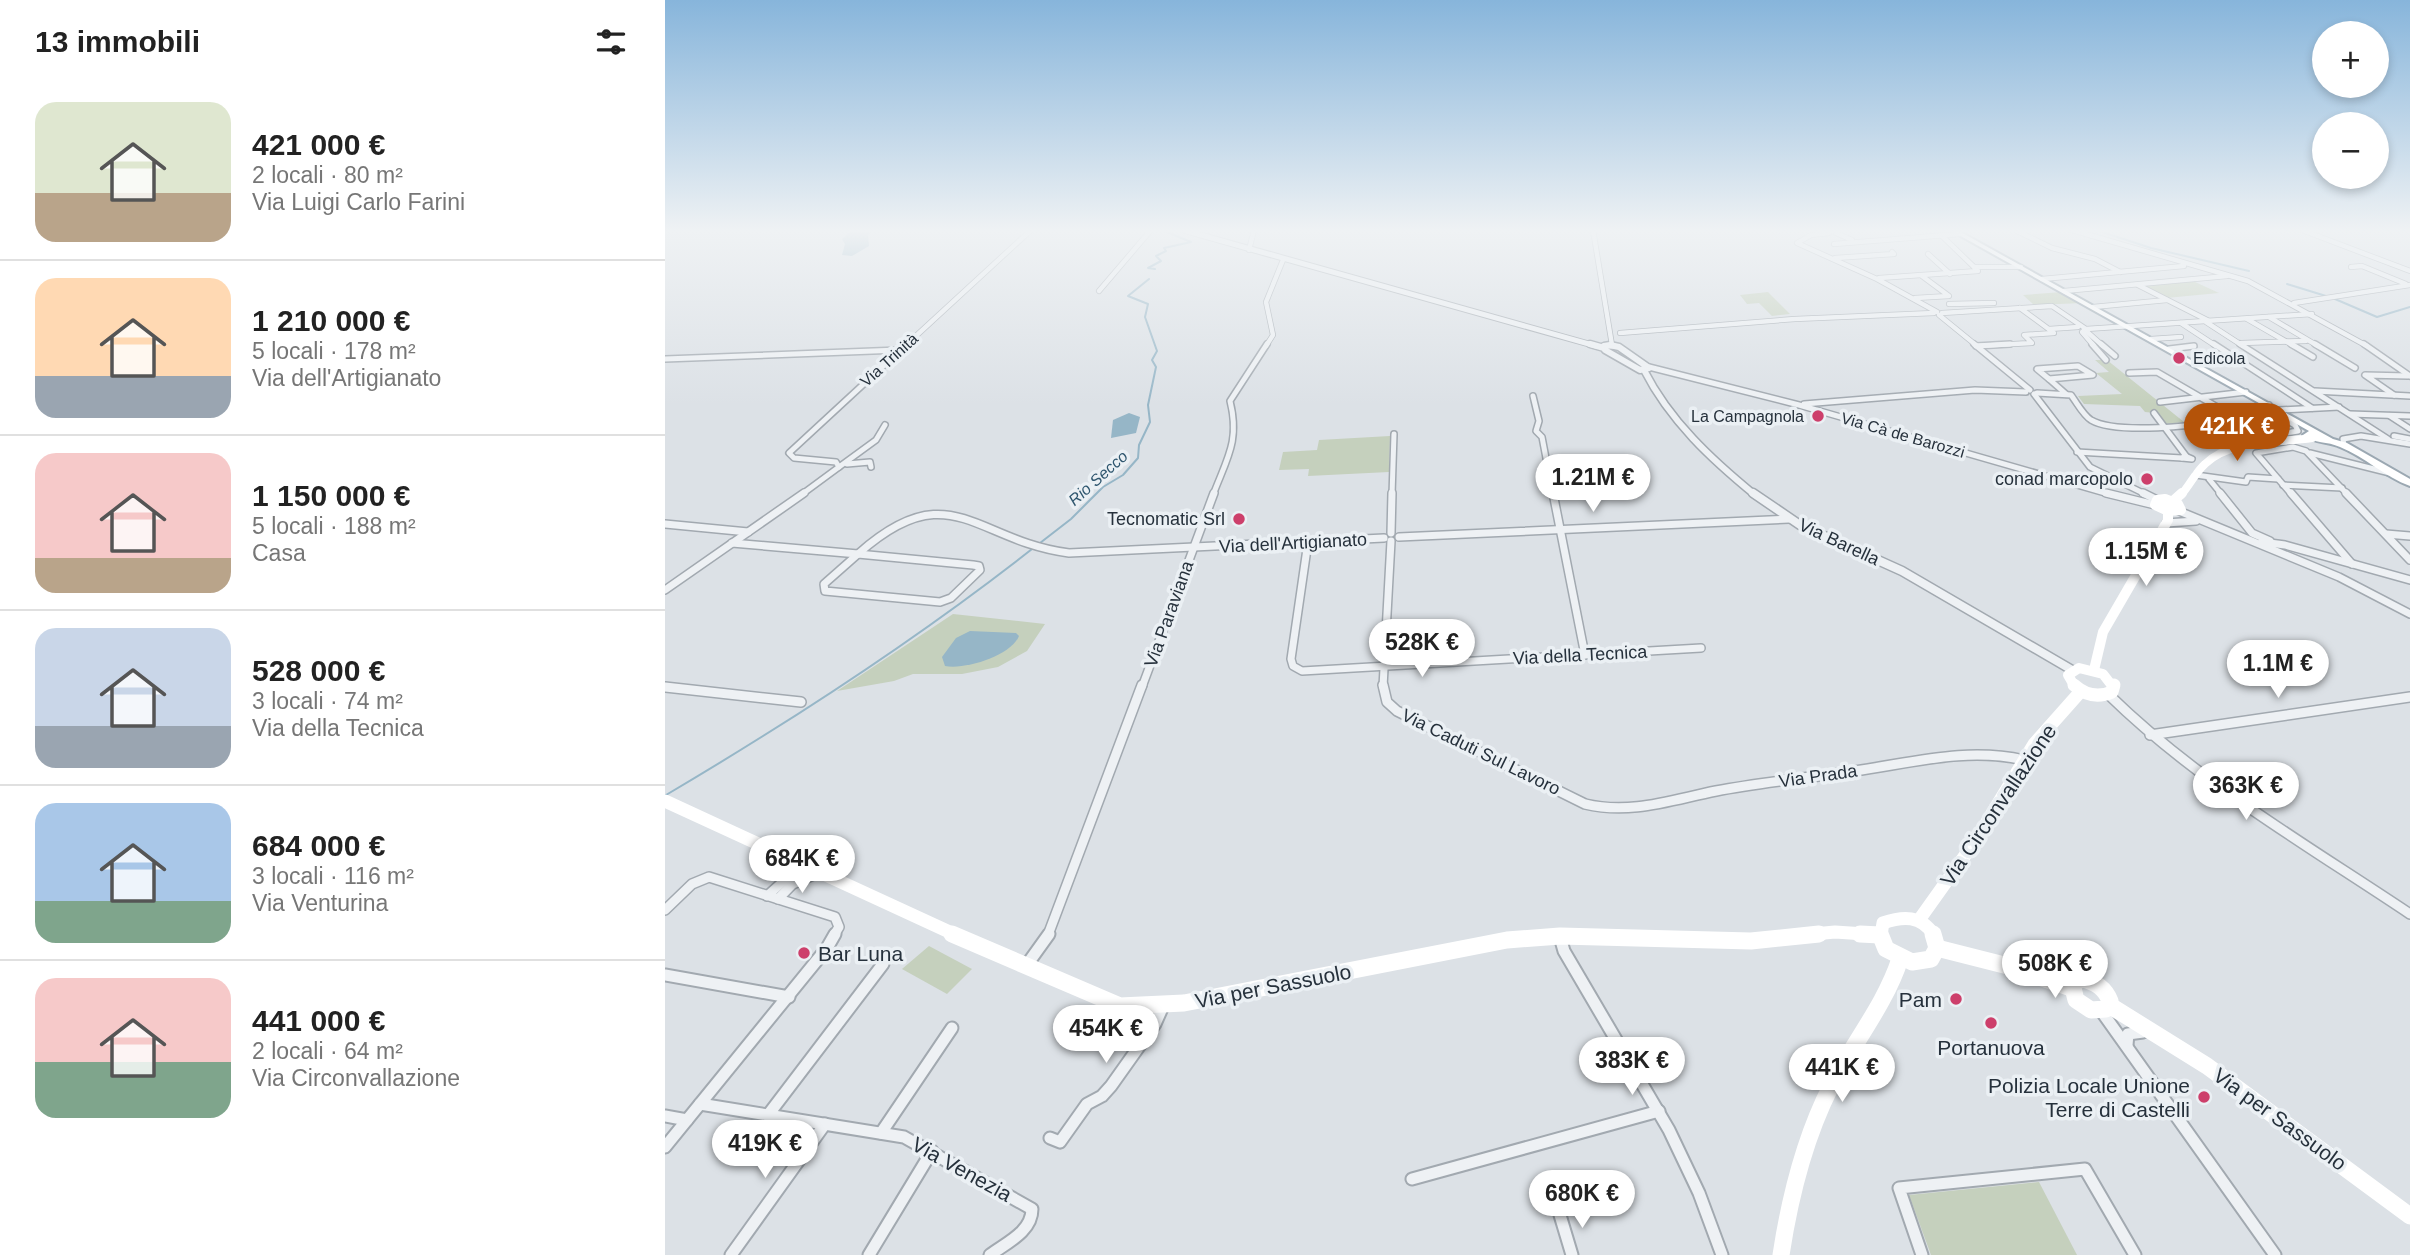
<!DOCTYPE html>
<html lang="it">
<head>
<meta charset="utf-8">
<style>
	body { margin:0; font-family:Arial,sans-serif; background:#f2f2f2; color:#222; height:100vh; display:flex; flex-direction:column; font-size:26px; white-space:nowrap }
	* { box-sizing:border-box; margin:0 }
	p { font-size:23px; color:#767676 }
	.icon { flex:none; width:38px; height:38px; fill:none; stroke:currentColor; stroke-width:2; stroke-linecap:round; stroke-linejoin:round }
	.map { position:relative; flex:1; overflow:hidden }
	.panel { display:flex; flex-direction:column; background:#fff; width:665px }
	.panel>* { flex:none }
	.buttons { position:absolute; left:1647px; top:21px; display:grid; gap:14px }
	.buttons a { display:grid; place-items:center; width:77px; height:77px; border-radius:50%; background:#fff; box-shadow:0 4px 10px #0003; font-size:35px }
	.price { position:absolute; translate:-50% -60px; padding:0 16px; border-radius:24px; background:#fff; color:#222; font-size:23px; line-height:46px; filter:drop-shadow(0 2px 4px #0008) }
	.price::after { content:''; position:absolute; left:50%; top:42px; width:21px; height:16px; margin-left:-10px; background:inherit; clip-path:polygon(0 0,100% 0,50% 100%) }
	.price.selected { background:#b45309; color:#fff }
	ul { padding:0; list-style:none }
	li { display:flex; align-items:center; gap:21px; height:175px; padding:0 35px }
	li+li { border-top:2px solid #e0e0e0 }
	li span { display:grid; place-items:center; flex:none; width:196px; height:140px; border-radius:21px; color:#555 }
	li>.icon { margin-inline-start:auto }
	span .icon { width:84px; height:84px; fill:#fffc; stroke-width:1 }
	li b { font-size:30px }
	h2 { display:flex; justify-content:space-between; align-items:center; height:84px; padding:0 35px; font-size:30px }
	main { display:flex; flex:1; min-height:0 }
	.map>svg:first-child { display:block }
</style>
</head>
<body>
<main>
<section class="panel">
<h2>13 immobili<svg class="icon" aria-label="filters" viewBox="0 0 24 24"><path d="M4 7h16M4 17h16"/><circle cx="9" cy="7" r="2"/><circle cx="15" cy="17" r="2"/></svg></h2>
<ul>
<li><span style="background:linear-gradient(#dfe7d0 65%,#b9a48a 0)"><svg class="icon" aria-label="home" viewBox="0 0 24 24"><path d="M3 11l9-7 9 7M6 9v11h12V9"/></svg></span><div><b>421 000 €</b><p>2 locali · 80 m²</p><p>Via Luigi Carlo Farini</p></div></li>
<li><span style="background:linear-gradient(#ffd9b3 70%,#9aa5b1 0)"><svg class="icon" aria-label="home" viewBox="0 0 24 24"><path d="M3 11l9-7 9 7M6 9v11h12V9"/></svg></span><div><b>1 210 000 €</b><p>5 locali · 178 m²</p><p>Via dell'Artigianato</p></div></li>
<li><span style="background:linear-gradient(#f6c9c9 75%,#b9a48a 0)"><svg class="icon" aria-label="home" viewBox="0 0 24 24"><path d="M3 11l9-7 9 7M6 9v11h12V9"/></svg></span><div><b>1 150 000 €</b><p>5 locali · 188 m²</p><p>Casa</p></div></li>
<li><span style="background:linear-gradient(#c9d6e8 70%,#9aa5b1 0)"><svg class="icon" aria-label="home" viewBox="0 0 24 24"><path d="M3 11l9-7 9 7M6 9v11h12V9"/></svg></span><div><b>528 000 €</b><p>3 locali · 74 m²</p><p>Via della Tecnica</p></div></li>
<li><span style="background:linear-gradient(#a9c7e8 70%,#7fa58c 0)"><svg class="icon" aria-label="home" viewBox="0 0 24 24"><path d="M3 11l9-7 9 7M6 9v11h12V9"/></svg></span><div><b>684 000 €</b><p>3 locali · 116 m²</p><p>Via Venturina</p></div></li>
<li><span style="background:linear-gradient(#f6c9c9 60%,#7fa58c 0)"><svg class="icon" aria-label="home" viewBox="0 0 24 24"><path d="M3 11l9-7 9 7M6 9v11h12V9"/></svg></span><div><b>441 000 €</b><p>2 locali · 64 m²</p><p>Via Circonvallazione</p></div></li>
</ul>
</section>
<div class="map">
<svg width="1745" height="1255" viewBox="0 0 1745 1255">
	<rect width="100%" height="100%" fill="#dce1e6"/>
	<g fill="#c5d0bd">
		<polygon points="1528,281 1554,293 1501,298 1477,286"/>
		<polygon points="1103,292 1125,314 1107,316 1094,303 1082,304 1075,295"/>
		<polygon points="1397,292 1418,303 1369,305 1358,295"/>
		<polygon points="1430,360 1442,360 1519,422 1499,424 1490,413 1480,412 1475,406 1419,404 1413,396 1457,394 1431,373 1444,372"/>
		<polygon points="725,436 724,472 643,476 644,469 614,470 618,452 652,450 654,440"/>
		<polygon points="288,614 380,624 362,651 333,667 297,674 248,674 229,681 172,691"/>
		<polygon points="264,946 307,969 282,994 237,969"/>
		<polygon points="1374,1182 1412,1255 1266,1255 1244,1195"/>
	</g>
	<g fill="#96b6c7">
		<polygon points="187,230 210,230 203,235 204,246 187,256 177,255 180,244 177,239"/>
		<polygon points="464,413 475,417 471,433 446,438 448,420"/>
		<path d="M 305,631 L 351,633 L 354,636 C 346,656 300,670 280,666 L 277,657 L 291,638 Z"/>
	</g>
	<g fill="none" stroke-linecap="round" stroke-linejoin="round">
		<g stroke="#96b6c7" stroke-width="2">
			<polyline points="1431,230 1486,248 1584,271"/>
			<polyline points="490,269 483,268 496,261 491,256 501,251 499,248 526,242 497,230"/>
			<polyline points="1622,284 1661,296"/>
			<polyline points="1670,299 1712,317 1745,307"/>
			<polyline points="375,543 406,519 438,487 458,475 473,458 474,445 485,422 483,405 491,367 487,360 492,351 480,317 483,304 463,296 484,279"/>
			<path d="M 1,795 C 128,720 251,640 367,549"/>
		</g>
		<g stroke="#a2a9b0" stroke-width="6">
			<g id="minor-far4">
				<polyline points="928,230 947,345"/>
				<polyline points="1350,230 1387,248 1430,259 1455,272"/>
				<polyline points="1407,230 1583,281 1702,346"/>
				<polyline points="1637,230 1745,271"/>
				<polyline points="1164,233 1146,235 1132,243 1212,279 1272,312"/>
				<polyline points="1171,233 1187,240"/>
				<polyline points="1276,235 1309,267 1356,267"/>
				<polyline points="1169,244 1295,234"/>
				<polyline points="584,250 589,230"/>
				<polyline points="1263,254 1285,274"/>
				<polyline points="1170,258 1229,254 1227,252"/>
				<polyline points="1686,267 1697,266 1741,284"/>
				<polyline points="1214,278 1313,271 1309,267"/>
				<polyline points="1377,279 1519,266"/>
				<polyline points="1473,285 1544,321"/>
				<polyline points="434,291 486,230"/>
				<polyline points="1399,291 1562,276"/>
				<polyline points="1250,298 1284,296 1257,276"/>
				<polyline points="1629,303 1745,285"/>
				<polyline points="1284,304 1329,303"/>
				<polyline points="1428,307 1502,300"/>
				<polyline points="1277,313 1387,306 1421,329 1647,314"/>
				<polyline points="1274,315 1312,346"/>
				<polyline points="1604,317 1653,346"/>
				<polyline points="1582,319 1629,346"/>
				<polyline points="1541,322 1578,346"/>
				<polyline points="1516,323 1551,346"/>
				<polyline points="1384,329 1413,327"/>
				<polyline points="1419,329 1438,346"/>
				<polyline points="1417,332 1429,346"/>
				<polyline points="955,333 1130,319 1269,313"/>
				<polyline points="1486,339 1516,337"/>
				<polyline points="1576,343 1641,341"/>
				<polyline points="240,346 366,230"/>
				<polyline points="601,346 608,335 601,302 618,260"/>
				<polyline points="1312,346 1367,343 1359,335 1389,333 1355,308"/>
			</g>
		</g>
		<g stroke="#a2a9b0" stroke-width="8">
			<g id="minor-far3">
				<polyline points="1309,344 1365,390"/>
				<polyline points="1427,344 1441,360"/>
				<polyline points="1436,344 1450,356"/>
				<polyline points="1549,344 1647,408"/>
				<polyline points="1575,344 1723,439"/>
				<polyline points="1626,344 1648,357"/>
				<polyline points="1650,344 1690,368"/>
				<polyline points="1699,344 1745,376"/>
				<polyline points="1311,346 1345,344"/>
				<polyline points="1504,349 1529,346"/>
				<polyline points="0,359 234,350"/>
				<polygon points="1413,366 1428,375 1384,379 1372,369"/>
				<polyline points="984,367 1134,405 1447,495"/>
				<polyline points="1464,373 1492,372 1602,436 1633,431 1630,425 1596,406 1604,405"/>
				<polyline points="1384,379 1401,394"/>
				<polyline points="1650,391 1745,396"/>
				<path d="M 1372,393 L 1406,395 C 1412,403 1418,415 1426,420 C 1453,436 1540,424 1572,420"/>
				<polyline points="1369,394 1425,467 1482,495"/>
				<polyline points="1729,395 1700,375 1743,376"/>
				<polyline points="868,396 874,421 871,431 877,437 888,495"/>
				<polyline points="1495,402 1581,392"/>
				<polyline points="1139,404 1310,390 1361,392"/>
				<polyline points="1614,410 1674,407"/>
				<polyline points="1489,413 1521,456"/>
				<polyline points="1685,414 1745,416"/>
				<polyline points="1725,416 1745,429"/>
				<polyline points="1729,436 1745,439"/>
				<polyline points="1679,445 1678,439 1696,436 1745,444"/>
				<polyline points="1412,452 1517,458"/>
				<polyline points="1645,453 1725,473"/>
				<polygon points="1520,456 1527,459 1517,458"/>
				<polyline points="182,464 205,462 206,467"/>
				<polyline points="174,467 211,440 220,425"/>
				<polyline points="1531,475 1581,482 1583,477 1613,479"/>
				<polyline points="1544,479 1557,495"/>
				<polyline points="1618,485 1677,488"/>
				<polyline points="136,495 174,467 171,462 129,458 124,453 242,344"/>
				<path d="M 548,495 C 562,458 575,441 565,401 L 602,344"/>
				<polyline points="727,495 729,434"/>
				<polyline points="1627,495 1591,453 1628,447 1641,451 1683,495"/>
			</g>
		</g>
		<g stroke="#a2a9b0" stroke-width="10">
			<g id="minor-far2">
				<polyline points="888,493 920,655"/>
				<polyline points="1441,493 1490,505"/>
				<polyline points="1478,493 1492,500"/>
				<polyline points="1555,493 1587,533 1605,541"/>
				<polyline points="1626,493 1687,564"/>
				<polyline points="1681,493 1745,560"/>
				<polyline points="1514,511 1674,577 1745,614"/>
				<polyline points="1501,523 1531,521"/>
				<polyline points="0,524 83,532"/>
				<polyline points="726,533 727,493"/>
				<polyline points="1721,534 1745,536"/>
				<polyline points="734,537 1124,519"/>
				<polyline points="643,542 626,659 628,666 637,671 1036,648"/>
				<polyline points="1597,542 1620,545 1745,580"/>
				<polyline points="67,543 193,554"/>
				<polygon points="193,554 308,565 314,566 315,570 286,598 275,602 160,591 159,584"/>
				<path d="M 193,554 C 285,472 310,541 404,553 L 719,538"/>
				<polyline points="0,590 139,493"/>
				<polyline points="477,687 549,493"/>
				<polyline points="718,687 726,541"/>
			</g>
		</g>
		<g stroke="#a2a9b0" stroke-width="12">
			<g id="minor-far1">
				<path d="M 718,685 L 722,702 L 732,711 L 920,804 C 966,815 1006,800 1051,791 C 1097,782 1143,778 1189,771 C 1247,763 1301,747 1359,760"/>
				<polyline points="0,687 136,702"/>
				<path d="M 1444,695 C 1533,782 1642,845 1745,914"/>
				<polyline points="1485,735 1745,697"/>
				<polyline points="130,883 153,873"/>
				<polyline points="102,896 121,879 127,861"/>
				<polyline points="113,899 143,868"/>
				<polyline points="0,910 27,884 44,877 170,917 174,927 169,935"/>
				<polyline points="383,935 477,685"/>
			</g>
		</g>
		<g stroke="#a2a9b0" stroke-width="15">
			<g id="minor">
				<polyline points="895,937 899,951 1004,1130 1034,1193 1057,1255"/>
				<polyline points="361,966 384,934"/>
				<polyline points="0,975 124,997"/>
				<polyline points="1437,1012 1610,1255"/>
				<polyline points="1462,1045 1463,1034 1478,1032"/>
				<path d="M 35,1104 L 239,1137 L 367,1209 C 367,1232 341,1243 325,1255"/>
				<polyline points="103,1115 218,964"/>
				<polyline points="0,1116 22,1120"/>
				<polyline points="216,1133 287,1028"/>
				<polyline points="385,1138 395,1142 422,1104 437,1096 446,1086 490,1024 498,1006"/>
				<polyline points="0,1147 162,948 170,934"/>
				<polyline points="747,1179 994,1111"/>
				<polyline points="895,1215 907,1255"/>
				<polyline points="66,1255 160,1124"/>
				<polyline points="204,1255 267,1151"/>
				<polyline points="1257,1255 1234,1188 1420,1169 1470,1255"/>
			</g>
		</g>
		<g stroke="#a2a9b0" stroke-width="7">
			<g id="tertiary-far2">
				<polyline points="518,230 931,346"/>
				<polyline points="939,346 949,346"/>
			</g>
		</g>
		<g stroke="#a2a9b0" stroke-width="9">
			<g id="tertiary-far1">
				<polyline points="925,344 939,348"/>
				<polygon points="945,345 954,347 984,368 975,370 940,350 939,346"/>
				<path d="M 979,370 C 1005,421 1046,459 1090,495"/>
			</g>
		</g>
		<g stroke="#a2a9b0" stroke-width="11">
			<polyline id="tertiary" points="1088,493 1135,525 1237,571 1407,670"/>
		</g>
		<g stroke="#9ba8b2" stroke-width="4">
			<path id="primary" d="M 1285,230 L 1292,230 L 1668,439 L 1682,443 L 1745,479 L 1745,486 C 1720,477 1700,457 1675,447 C 1662,441 1650,444 1638,435 L 1644,431 Z"/>
		</g>
		<use href="#minor-far4" stroke="#eef1f4" stroke-width="4.5"/>
		<use href="#minor-far3" stroke="#eef1f4" stroke-width="5"/>
		<use href="#minor-far2" stroke="#eef1f4" stroke-width="7"/>
		<use href="#minor-far1" stroke="#eef1f4" stroke-width="9"/>
		<use href="#minor" stroke="#eef1f4" stroke-width="11"/>
		<use href="#tertiary-far2" stroke="#eef1f4" stroke-width="5"/>
		<use href="#tertiary-far1" stroke="#eef1f4" stroke-width="6"/>
		<use href="#tertiary" stroke="#eef1f4" stroke-width="8"/>
		<path stroke="#fff" stroke-width="8" d="M 1516,495 C 1525,485 1530,473 1540,464 C 1565,439 1614,443 1647,438"/>
		<g stroke="#fff" stroke-width="10">
			<polygon points="1500,499 1513,504 1516,510 1503,511 1490,505 1492,500"/>
			<polyline points="1508,501 1517,493"/>
			<polyline points="1429,670 1438,632 1503,520 1503,511"/>
			<polyline points="1410,687 1403,675 1414,668 1438,674 1448,687"/>
		</g>
		<g stroke="#fff" stroke-width="13">
			<path d="M 1409,685 C 1420,695 1433,698 1447,692 L 1449,685"/>
			<polyline points="0,801 291,935"/>
			<polyline points="1254,920 1311,840 1369,744 1416,691"/>
			<polyline points="1138,935 1170,932 1215,935"/>
			<path d="M 1216,935 L 1218,923 C 1238,916 1256,915 1269,935"/>
		</g>
		<g stroke="#fff" stroke-width="17">
			<polyline points="287,934 455,1006 519,1003 842,940 895,936 1086,941 1154,934"/>
			<polyline points="1195,934 1215,935"/>
			<polyline points="1215,934 1221,949 1247,962 1266,959 1272,948 1268,934"/>
			<polyline points="1272,948 1343,966 1406,988"/>
			<path d="M 1417,979 C 1431,982 1440,988 1445,1001 L 1441,1009 L 1426,1010 L 1411,1000 L 1407,984 Z"/>
			<polyline points="1444,1005 1542,1066 1745,1216"/>
			<path d="M 1116,1255 C 1125,1196 1139,1139 1166,1086 C 1188,1043 1220,1005 1235,959"/>
		</g>
		<use href="#primary" fill="#fff" fill-rule="evenodd"/>
	</g>
	<linearGradient id="sky" x2="0" y2="1"><stop stop-color="#87b5db"/><stop offset="0.57" stop-color="#eff2f4"/><stop offset="1" stop-color="#eff2f4" stop-opacity="0"/></linearGradient>
	<rect width="1745" height="405" fill="url(#sky)"/>
	<g fill="#cd3f6b" stroke="#ebf0f4" stroke-width="2.5">
		<circle cx="1514" cy="358" r="7"/>
		<circle cx="1153" cy="416" r="7"/>
		<circle cx="1482" cy="479" r="7"/>
		<circle cx="574" cy="519" r="7"/>
		<circle cx="139" cy="953" r="7"/>
		<circle cx="1291" cy="999" r="7"/>
		<circle cx="1326" cy="1023" r="7"/>
		<circle cx="1539" cy="1097" r="7"/>
	</g>
	<g text-anchor="middle" dominant-baseline="central" stroke-width="7" stroke-linejoin="round" paint-order="stroke">
		<g font-size="16" fill="#26313c" stroke="#ebf0f4" text-anchor="start">
			<text x="1528" y="358">Edicola</text>
			<text x="1139" y="416" text-anchor="end">La Campagnola</text>
		</g>
		<g font-size="16" fill="#26313c" stroke="#ebf0f4">
			<text transform="translate(224 360) rotate(-42)">Via Trinità</text>
			<text transform="translate(1238 435) rotate(16)">Via Cà de Barozzi</text>
		</g>
		<g font-size="16" font-style="italic" fill="#30576f" stroke="#ebf0f4">
			<text transform="translate(433 478) rotate(-42)">Rio Secco</text>
		</g>
		<g font-size="18" fill="#26313c" stroke="#ebf0f4" text-anchor="end">
			<text x="1468" y="479">conad marcopolo</text>
			<text x="560" y="519">Tecnomatic Srl</text>
		</g>
		<g font-size="18" fill="#26313c" stroke="#ebf0f4">
			<text transform="translate(1174 542) rotate(25)">Via Barella</text>
			<text transform="translate(628 543) rotate(-3)">Via dell'Artigianato</text>
			<text transform="translate(504 614) rotate(-70)">Via Paraviana</text>
			<text transform="translate(915 655) rotate(-3)">Via della Tecnica</text>
			<text transform="translate(816 752) rotate(26)">Via Caduti Sul Lavoro</text>
			<text transform="translate(1153 776) rotate(-8)">Via Prada</text>
		</g>
		<g font-size="21" fill="#26313c" stroke="#ebf0f4">
			<text transform="translate(1333 805) rotate(-56)">Via Circonvallazione</text>
			<text transform="translate(608 986) rotate(-11)">Via per Sassuolo</text>
			<text transform="translate(1615 1119) rotate(36)">Via per Sassuolo</text>
			<text transform="translate(297 1169) rotate(29)">Via Venezia</text>
		</g>
		<g font-size="21" fill="#26313c" stroke="#ebf0f4" text-anchor="end">
			<text x="153" y="953" text-anchor="start">Bar Luna</text>
			<text x="1277" y="999">Pam</text>
			<text x="1326" y="1047" text-anchor="middle">Portanuova</text>
			<text x="1525" y="1085">Polizia Locale Unione<tspan x="1525" dy="24">Terre di Castelli</tspan></text>
		</g>
	</g>
</svg>
<div class="buttons">
<a>+</a>
<a>−</a>
</div>
<b class="price selected" style="left:1572px;top:463px">421K €</b>
<b class="price" style="left:928px;top:514px">1.21M €</b>
<b class="price" style="left:1481px;top:588px">1.15M €</b>
<b class="price" style="left:757px;top:679px">528K €</b>
<b class="price" style="left:1613px;top:700px">1.1M €</b>
<b class="price" style="left:1581px;top:822px">363K €</b>
<b class="price" style="left:137px;top:895px">684K €</b>
<b class="price" style="left:1390px;top:1000px">508K €</b>
<b class="price" style="left:441px;top:1065px">454K €</b>
<b class="price" style="left:967px;top:1097px">383K €</b>
<b class="price" style="left:1177px;top:1104px">441K €</b>
<b class="price" style="left:100px;top:1180px">419K €</b>
<b class="price" style="left:917px;top:1230px">680K €</b>
</div>
</main>
</body>
</html>
